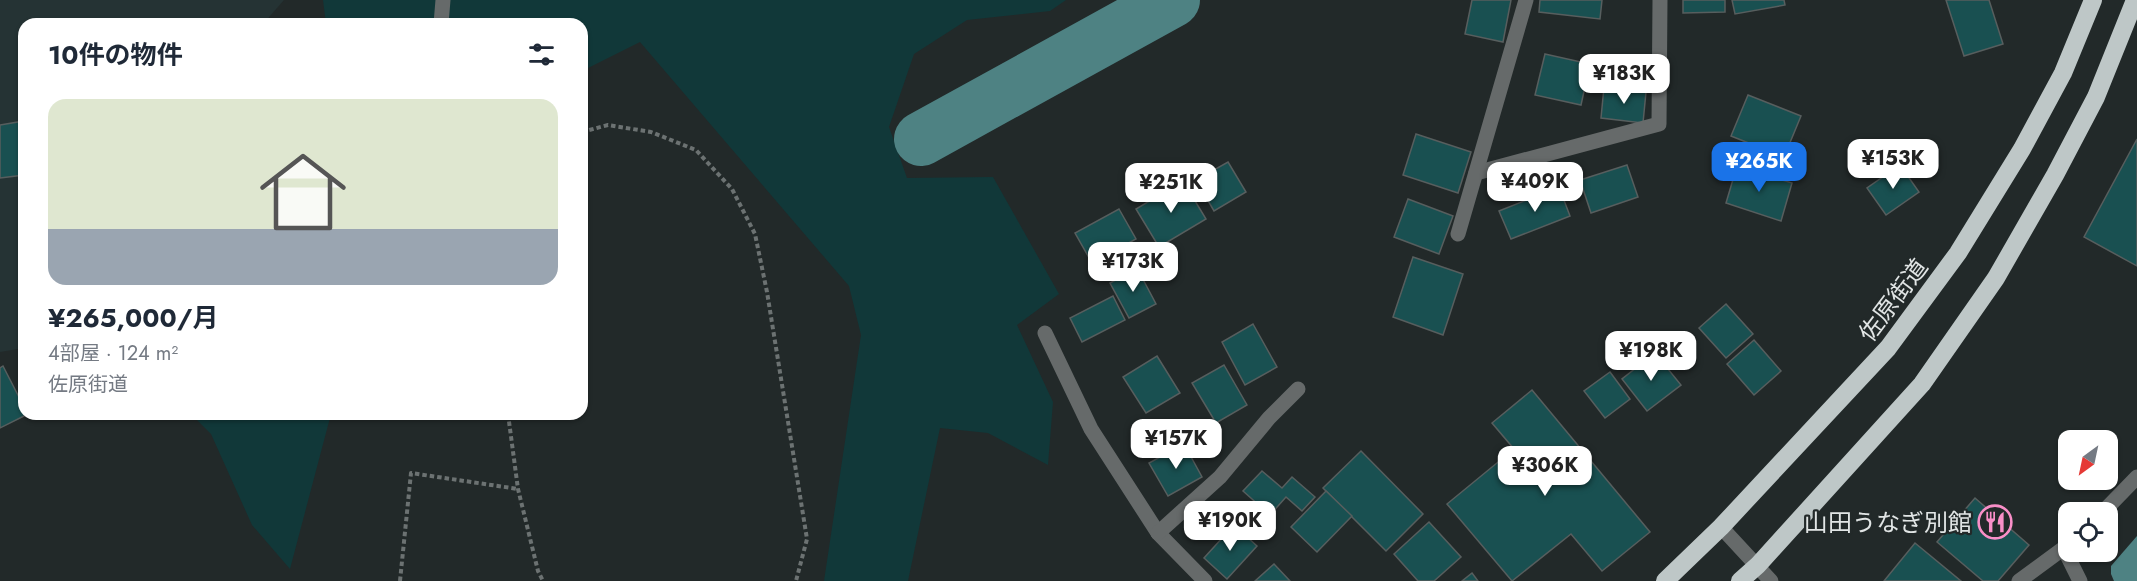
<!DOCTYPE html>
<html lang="ja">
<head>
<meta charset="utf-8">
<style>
	body { margin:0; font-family:Jost,"Noto Sans JP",sans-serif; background:#f6f6f7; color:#1f2937; height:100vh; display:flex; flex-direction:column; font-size:22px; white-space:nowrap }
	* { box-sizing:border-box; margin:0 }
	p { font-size:20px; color:#747a83 }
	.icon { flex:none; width:33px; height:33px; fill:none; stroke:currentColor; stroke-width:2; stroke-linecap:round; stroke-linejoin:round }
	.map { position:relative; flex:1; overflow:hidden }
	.details { position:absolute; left:18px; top:18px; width:570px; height:402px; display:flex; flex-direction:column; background:#fff; border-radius:18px; box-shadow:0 2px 4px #0004 }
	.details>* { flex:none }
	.needle { width:39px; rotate:213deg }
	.fabs { position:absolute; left:2058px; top:430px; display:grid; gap:12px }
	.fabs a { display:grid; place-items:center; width:60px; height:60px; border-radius:12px; background:#fff; box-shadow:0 2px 4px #0004; font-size:30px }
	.price { position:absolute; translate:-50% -51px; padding:0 14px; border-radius:12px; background:#fff; color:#222; font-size:20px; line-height:39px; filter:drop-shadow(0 2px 3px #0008) }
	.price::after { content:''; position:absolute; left:50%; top:36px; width:18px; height:14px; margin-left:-9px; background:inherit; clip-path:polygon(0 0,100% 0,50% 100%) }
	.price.active { background:#1a73e8; color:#fff }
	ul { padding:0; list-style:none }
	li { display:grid; align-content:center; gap:12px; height:318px; padding:0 30px }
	li span { display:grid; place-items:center; height:186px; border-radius:18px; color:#555 }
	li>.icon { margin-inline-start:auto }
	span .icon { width:108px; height:108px; fill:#fffc; stroke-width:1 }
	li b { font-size:26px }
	h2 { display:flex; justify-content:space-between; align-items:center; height:72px; padding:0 30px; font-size:26px }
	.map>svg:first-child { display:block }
</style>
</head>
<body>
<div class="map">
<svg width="2137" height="581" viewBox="0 0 2137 581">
	<rect width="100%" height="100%" fill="#222929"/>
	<polygon fill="#253334" points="0,0 284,0 263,24 24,24 24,348 0,352"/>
	<g fill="#113839">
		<polygon points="323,0 1066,0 1050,11 967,20 914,54 889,127 907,178 993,177 1059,294 1017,325 1053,402 1048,465 988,433 940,428 908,581 824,581 861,335 849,286 640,42 582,71 582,24 326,24"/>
		<polygon points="191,414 331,414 290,569 252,525 211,434"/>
	</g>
	<polygon fill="#4e8283" points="2137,536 2137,581 2114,581 2111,574 2111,566"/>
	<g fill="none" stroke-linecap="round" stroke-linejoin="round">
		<polyline stroke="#4e8283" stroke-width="54" points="921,139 1173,0"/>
	</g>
	<g fill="#195051" stroke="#575e5e" stroke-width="1.5">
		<polygon points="1472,0 1511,0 1503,42 1465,34"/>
		<polygon points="1540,0 1602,0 1600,19 1539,12"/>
		<polygon points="1683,0 1725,0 1725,12 1683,13"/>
		<polygon points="1732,0 1784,0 1785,5 1735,14"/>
		<polygon points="1946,0 1989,0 2003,44 1964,56"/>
		<polygon points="1545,54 1590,64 1581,105 1535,95"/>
		<polygon points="1604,87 1646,92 1643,123 1601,118"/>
		<polygon points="1748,95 1801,116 1784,157 1731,136"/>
		<polygon points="24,121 24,175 0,178 0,125"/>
		<polygon points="1416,134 1471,152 1458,193 1403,175"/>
		<polygon points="2137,139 2137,266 2084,237"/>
		<polygon points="1228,162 1246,192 1214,211 1196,180"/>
		<polygon points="1627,165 1638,197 1591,213 1580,180"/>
		<polygon points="1900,165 1919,192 1886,215 1867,188"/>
		<polygon points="1737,166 1792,183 1781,221 1726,203"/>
		<polygon points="1183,181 1206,219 1159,247 1136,209"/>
		<polygon points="1559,187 1570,216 1511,239 1499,211"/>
		<polygon points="1408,199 1453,216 1439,254 1394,237"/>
		<polygon points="1119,209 1136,239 1092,263 1075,233"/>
		<polygon points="1413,257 1463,274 1443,335 1393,317"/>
		<polygon points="1137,268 1156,304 1129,318 1110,283"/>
		<polygon points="1113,296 1125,320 1082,342 1070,318"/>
		<polygon points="1726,304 1753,334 1726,358 1699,328"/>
		<polygon points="1253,324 1277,367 1245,385 1222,342"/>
		<polygon points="1754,340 1781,371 1754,395 1727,364"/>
		<polygon points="1655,353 1681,385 1647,411 1622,379"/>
		<polygon points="1157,356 1180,393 1146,413 1123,377"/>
		<polygon points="1224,365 1247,405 1216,423 1192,383"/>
		<polygon points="3,366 24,407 24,414 28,414 0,428 0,368"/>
		<polygon points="1610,372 1630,399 1605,418 1584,391"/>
		<polygon points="1532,390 1650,532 1602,571 1571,534 1512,581 1447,504 1514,449 1492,423"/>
		<polygon points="1184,444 1202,477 1168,496 1149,463"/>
		<polygon points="1361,451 1423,514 1386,551 1323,488"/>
		<polygon points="1262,471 1282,488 1292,477 1315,497 1302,511 1286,497 1270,515 1243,491"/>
		<polygon points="1326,491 1352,516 1317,552 1291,527"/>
		<polygon points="1975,498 2029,545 1998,581 1983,581 1937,542"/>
		<polygon points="1429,522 1461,557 1434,581 1418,581 1394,554"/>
		<polygon points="1234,525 1257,546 1227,579 1204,558"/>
		<polygon points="1915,543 1961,581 1884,581"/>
		<polygon points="1274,564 1290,581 1255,581"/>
		<polygon points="1472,573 1478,581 1462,581"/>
	</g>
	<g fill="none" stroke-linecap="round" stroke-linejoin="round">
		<g stroke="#6c7272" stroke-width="4" stroke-dasharray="4.5 3" stroke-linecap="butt">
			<polyline points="582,132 608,125 651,132 696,150 732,189 755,234 767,292 807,539 796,581"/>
			<polyline points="508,414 518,489 538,571 543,581"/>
			<polyline points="400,581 411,473 518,489"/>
		</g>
		<g stroke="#666a6a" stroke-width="15">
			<polyline points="441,24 443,0"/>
			<polyline points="1476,173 1659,124 1660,0"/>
			<polyline points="1458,234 1526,0"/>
			<polyline points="1045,333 1091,429 1158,533 1205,581"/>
			<polyline points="2102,513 2137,477"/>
			<polyline points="1721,527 1771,581"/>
			<polyline points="1158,533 1220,477 1269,418 1298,389"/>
			<polyline points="2064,549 2080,581"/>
			<polyline points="2019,581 2068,545"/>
		</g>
		<g stroke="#bec7c7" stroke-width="18">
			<polyline points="1665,581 1721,527 1888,348 1958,253 2022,149 2063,73 2093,0"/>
			<polyline points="1740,581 1758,565 1922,384 1996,278 2055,175 2096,97 2135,0"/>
		</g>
	</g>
	<defs>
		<g id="restaurant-ring" transform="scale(1.725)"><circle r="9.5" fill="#222929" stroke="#f98fc8" stroke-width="1.5"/><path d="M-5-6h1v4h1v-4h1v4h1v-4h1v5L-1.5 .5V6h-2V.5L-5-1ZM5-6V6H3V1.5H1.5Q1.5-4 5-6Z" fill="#f98fc8"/></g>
	</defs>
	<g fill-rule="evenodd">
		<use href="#restaurant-ring" x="1995" y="522"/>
	</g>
	<g text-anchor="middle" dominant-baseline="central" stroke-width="4.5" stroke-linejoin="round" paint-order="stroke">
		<g font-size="24" fill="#e1e5e5" stroke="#222929">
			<text transform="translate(1893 300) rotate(-53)">佐原街道</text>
		</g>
		<g font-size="24" fill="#e1e5e5" stroke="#222929" text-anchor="end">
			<text x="1972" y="522">山田うなぎ別館</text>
		</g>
	</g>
</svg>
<div class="fabs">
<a><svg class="needle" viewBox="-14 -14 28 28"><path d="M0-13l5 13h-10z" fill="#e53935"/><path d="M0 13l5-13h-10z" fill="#747a83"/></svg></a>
<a><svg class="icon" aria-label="locate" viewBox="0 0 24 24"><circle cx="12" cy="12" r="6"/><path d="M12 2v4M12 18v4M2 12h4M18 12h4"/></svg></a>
</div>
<b class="price" style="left:1624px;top:105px">¥183K</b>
<b class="price" style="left:1893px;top:190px">¥153K</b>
<b class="price active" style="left:1759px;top:193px">¥265K</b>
<b class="price" style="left:1535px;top:213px">¥409K</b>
<b class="price" style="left:1171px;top:214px">¥251K</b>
<b class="price" style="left:1133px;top:293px">¥173K</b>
<b class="price" style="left:1651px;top:382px">¥198K</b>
<b class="price" style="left:1176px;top:470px">¥157K</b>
<b class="price" style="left:1545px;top:497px">¥306K</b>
<b class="price" style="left:1230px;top:552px">¥190K</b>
<section class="details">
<h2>10件の物件<svg class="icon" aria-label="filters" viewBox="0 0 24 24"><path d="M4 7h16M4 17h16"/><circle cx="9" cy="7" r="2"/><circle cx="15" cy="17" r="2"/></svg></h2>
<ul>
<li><span style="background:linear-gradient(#dfe7d0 70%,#9aa5b1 0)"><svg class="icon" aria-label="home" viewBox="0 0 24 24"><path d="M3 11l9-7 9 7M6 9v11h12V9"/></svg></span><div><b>¥265,000/月</b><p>4部屋 · 124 m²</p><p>佐原街道</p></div></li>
</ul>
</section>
</div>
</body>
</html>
